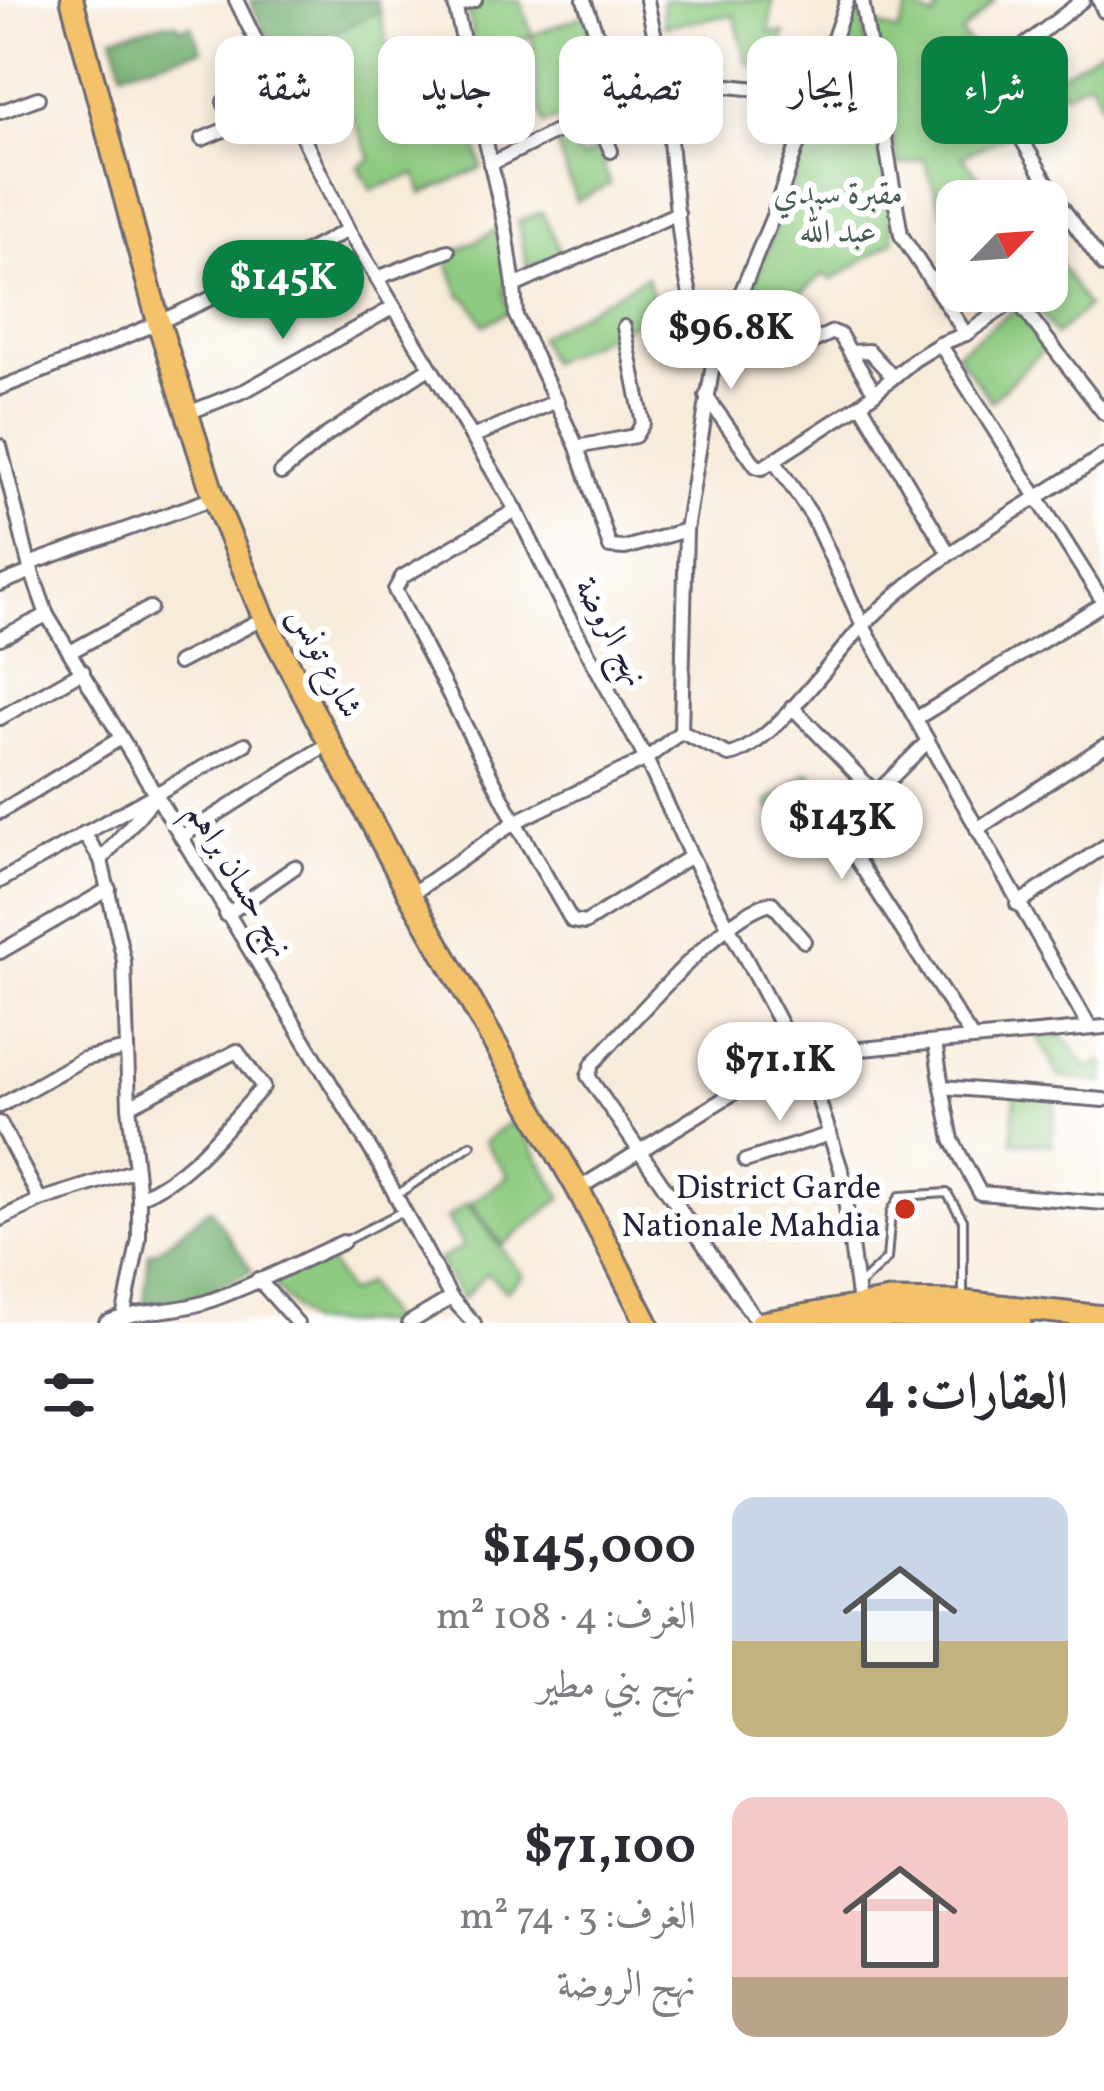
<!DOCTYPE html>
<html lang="ar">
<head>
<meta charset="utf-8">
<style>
	body { margin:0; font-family:Vollkorn,Amiri,serif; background:#f2f2f3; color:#2b2b33; direction:rtl; height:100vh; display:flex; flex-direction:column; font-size:45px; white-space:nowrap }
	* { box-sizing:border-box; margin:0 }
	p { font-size:39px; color:#7c7c81 }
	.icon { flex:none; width:66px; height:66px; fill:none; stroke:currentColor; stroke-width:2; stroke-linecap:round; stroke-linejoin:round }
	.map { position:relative; height:1323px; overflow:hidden; direction:ltr }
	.details { display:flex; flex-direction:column; background:#fff; flex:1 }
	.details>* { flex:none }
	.top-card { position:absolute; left:36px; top:36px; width:1032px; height:108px; direction:rtl; display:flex; gap:24px }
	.needle { width:78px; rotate:65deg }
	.fabs { position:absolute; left:936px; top:180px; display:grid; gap:24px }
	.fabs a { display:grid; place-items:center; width:132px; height:132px; border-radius:24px; background:#fff; box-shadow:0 6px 18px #0003; font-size:60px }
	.price { position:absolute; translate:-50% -102px; padding:0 27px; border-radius:42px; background:#fff; color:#222; font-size:39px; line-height:78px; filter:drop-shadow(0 3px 6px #0008) }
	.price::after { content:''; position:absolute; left:50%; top:72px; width:36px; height:27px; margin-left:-18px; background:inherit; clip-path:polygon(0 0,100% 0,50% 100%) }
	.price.selected { background:#0b8043; color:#fff }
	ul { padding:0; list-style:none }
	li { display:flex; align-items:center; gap:36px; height:300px; padding:0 36px }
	li span { display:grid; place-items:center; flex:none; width:336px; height:240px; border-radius:24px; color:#555 }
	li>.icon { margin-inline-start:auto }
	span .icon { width:144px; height:144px; fill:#fffc; stroke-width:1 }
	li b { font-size:51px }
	h2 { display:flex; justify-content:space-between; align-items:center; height:144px; padding:0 36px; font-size:51px }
	.pill { padding:0 42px; border-radius:24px; background:#fff; box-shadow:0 6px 18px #0003; font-size:42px; line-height:108px }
	.pill.selected { background:#0b8043; color:#fff }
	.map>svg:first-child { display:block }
</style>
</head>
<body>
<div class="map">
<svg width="1104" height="1323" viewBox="0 0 1104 1323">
	<rect width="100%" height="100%" fill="#fff"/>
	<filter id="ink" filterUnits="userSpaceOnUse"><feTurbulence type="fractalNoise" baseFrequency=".00833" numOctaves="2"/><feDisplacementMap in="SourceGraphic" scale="24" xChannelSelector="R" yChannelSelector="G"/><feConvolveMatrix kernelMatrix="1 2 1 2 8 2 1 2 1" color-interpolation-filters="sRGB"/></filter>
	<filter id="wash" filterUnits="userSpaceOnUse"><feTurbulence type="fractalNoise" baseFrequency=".004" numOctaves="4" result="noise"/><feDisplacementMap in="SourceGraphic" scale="48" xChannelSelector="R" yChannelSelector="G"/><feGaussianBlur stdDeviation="2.7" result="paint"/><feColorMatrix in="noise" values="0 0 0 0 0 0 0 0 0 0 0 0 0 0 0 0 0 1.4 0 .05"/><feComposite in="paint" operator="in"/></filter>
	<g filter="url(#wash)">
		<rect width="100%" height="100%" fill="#f8ebda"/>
		<g fill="#8ecb80" stroke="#58765e" stroke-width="3">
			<polygon points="465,0 520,0 532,35 588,14 595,42 567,60 572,71 603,54 607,90 604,98 544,125 536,89 532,36 477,53"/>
			<polygon points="662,0 773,0 769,32 785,33 781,53 768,51 765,67 747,64 734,15 664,26"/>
			<polygon points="942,0 995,0 961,34 986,61 997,57 1004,70 1042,43 1056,77 1104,47 1104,111 1090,80 1064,94 1055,78 996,107 1009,135 962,156 986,186 943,214 924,159 897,166 872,23 898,32 910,5 934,19"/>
			<polygon points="380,11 409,140 471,124 482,168 422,194 416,174 371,190 359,167 371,159 352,116 342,119 304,46"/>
			<polygon points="851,12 862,15 894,241 832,280 824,274 770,319 750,294 793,184"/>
			<polygon points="567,133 581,158 604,146 609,161 603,165 610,184 576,201 554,137"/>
			<polygon points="542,212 561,252 534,268 527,266 518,222"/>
			<polygon points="498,229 508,280 504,292 509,312 484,325 471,302 460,295 446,257"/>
			<polygon points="1057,259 1087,307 1056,335 1026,291 1047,291 1047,266"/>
			<polygon points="647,276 656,313 549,362 538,337"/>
			<polygon points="1019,306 1047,346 991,401 956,353"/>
			<polygon points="808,772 843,799 829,819 799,841 793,834 789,837 767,803"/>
			<polygon points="1037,1035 1064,1037 1088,1069 1104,1061 1104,1083 1059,1077"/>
			<polygon points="1015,1092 1056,1098 1052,1145 1012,1142"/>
			<polygon points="515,1118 562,1198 503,1245 471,1203 508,1176 484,1142"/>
			<polygon points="467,1203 523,1276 506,1291 487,1273 462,1299 438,1260 463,1247 447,1218"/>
			<polygon points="326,1256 348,1293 366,1283 391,1323 308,1323 275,1287 276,1279"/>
		</g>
		<g fill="#72af6e" stroke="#4a6854" stroke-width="3">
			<polygon points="250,0 376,0 380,11 276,58"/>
			<polygon points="177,23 180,28 191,25 202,50 122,71 113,36 160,24"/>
			<polygon points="210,1208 252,1271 190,1300 144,1304 149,1253 158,1250"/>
		</g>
	</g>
	<g filter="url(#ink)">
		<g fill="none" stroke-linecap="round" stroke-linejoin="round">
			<g stroke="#6d6873" stroke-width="12">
				<g id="service">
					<polyline points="395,1196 471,1145"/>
					<polyline points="343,1242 403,1211"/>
					<polyline points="860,1284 887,1259 891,1212 900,1196 947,1193 963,1220 963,1296"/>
				</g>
			</g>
			<g stroke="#6d6873" stroke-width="18">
				<g id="minor">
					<polyline points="236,0 348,230 516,510 563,607 646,759 691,856 815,1089 841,1169 860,1312"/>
					<polyline points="454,0 506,231 514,286"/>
					<path d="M 647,0 C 652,27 660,55 664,83 C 674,154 676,301 714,358"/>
					<polyline points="862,0 901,235 966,334"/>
					<polyline points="1099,0 1104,11"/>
					<polyline points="456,6 475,0"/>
					<polyline points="1012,55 1083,0"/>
					<polyline points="663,79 813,95"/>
					<polyline points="224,102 235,126"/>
					<polyline points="1004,109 1059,203 1104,266"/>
					<polyline points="0,112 38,98"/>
					<polyline points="595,114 611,151"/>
					<polyline points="202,139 284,105"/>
					<polyline points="490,164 612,104 611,73 584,0"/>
					<polyline points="957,213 957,214"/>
					<polyline points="377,278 448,251"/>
					<polyline points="738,296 791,352 833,332 840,335 850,352"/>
					<polyline points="624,327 643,423 635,436 577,447 516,316 514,286 678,213"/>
					<path d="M 0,388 C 119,342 235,290 348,230"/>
					<polyline points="875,393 850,352 869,351 893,377"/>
					<polyline points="706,396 756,466 762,468 861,404 914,360 940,344 966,334 1016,299 1104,413"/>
					<polyline points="861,404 949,554"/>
					<polyline points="188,413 246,390 394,307"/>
					<polyline points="472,437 557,401"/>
					<polyline points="0,446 29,564 47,615 374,1155 451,1298 474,1323"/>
					<polyline points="577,447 610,547 625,548 686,530"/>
					<polyline points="775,462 812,516 863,626 1090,1028"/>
					<polyline points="281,473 328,434 429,368"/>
					<polyline points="516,510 402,577 395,590 515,822 572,921 585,923 691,856"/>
					<polyline points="29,564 214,498"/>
					<polyline points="0,584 32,571"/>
					<polyline points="0,638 47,615"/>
					<polyline points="70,652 150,608"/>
					<polyline points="178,663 264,618"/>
					<polyline points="792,707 877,795"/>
					<polyline points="0,718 83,671"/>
					<polyline points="917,718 1104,603 940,344"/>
					<path d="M 681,732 L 729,755 C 772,746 830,661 861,628 C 927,558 1024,508 1104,455"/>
					<polyline points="928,741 843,827 841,835 972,1038"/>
					<polyline points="0,812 121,738"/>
					<polyline points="977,829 1104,746"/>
					<polyline points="84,833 101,860"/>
					<polyline points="181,837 328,744"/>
					<polyline points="0,881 245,744"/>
					<polyline points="410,895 515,822 646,759 681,732 686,530 714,358 773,216 847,0"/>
					<polyline points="1017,904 1104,847"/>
					<polyline points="226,915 295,867"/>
					<polyline points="0,952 109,889"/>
					<polyline points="935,1043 942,1087"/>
					<polyline points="1104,1100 942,1087 952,1140 980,1193 1104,1203"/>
					<polyline points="0,1106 83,1059 126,1049"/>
					<path d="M 129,1106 L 237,1051 L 263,1087 C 226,1127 190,1176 139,1197"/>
					<polyline points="0,1123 40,1200"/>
					<polyline points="745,1161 830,1134"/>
					<polyline points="578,1189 795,1055 1104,1027"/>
					<polyline points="0,1219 40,1200 136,1170"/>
					<polyline points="258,1279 297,1323"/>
					<path d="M 106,1323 C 137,1309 173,1313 206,1302 C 253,1286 298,1262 343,1242"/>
					<polyline points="122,1323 139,1239 139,1197 129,1106 124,961 101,860 155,797"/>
					<polyline points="409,1323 451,1298"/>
					<path d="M 758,1323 L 588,1076 L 593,1063 C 630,1026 724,911 772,903 L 804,941"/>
				</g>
			</g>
			<g stroke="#6d6873" stroke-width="27">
				<g id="primary">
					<polyline points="72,0 159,324 214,498 264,618 410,895 578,1189 647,1323"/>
					<polyline points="761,1323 889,1301 962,1302 1104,1317"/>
					<polyline points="839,1323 890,1316 1020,1323"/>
				</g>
			</g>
			<polyline stroke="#6d6873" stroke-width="3" stroke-dasharray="3 9" stroke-linecap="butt" points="578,62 592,56"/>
			<use href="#service" stroke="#fff" stroke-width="6"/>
			<use href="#minor" stroke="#fff" stroke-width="12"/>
			<use href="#primary" stroke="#f3c26a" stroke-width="21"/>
		</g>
	</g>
	<circle fill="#c8321e" stroke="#fff" stroke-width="4.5" cx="905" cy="1209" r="12"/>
	<g text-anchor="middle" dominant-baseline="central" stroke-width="12" stroke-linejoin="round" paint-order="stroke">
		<g font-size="33" fill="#485d53" stroke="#fff">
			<text x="838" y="196">مقبرة سيدي<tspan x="838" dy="38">عبد الله</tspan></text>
		</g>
		<g font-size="33" fill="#22223b" stroke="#fff">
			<text transform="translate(609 633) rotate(62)">نهج الروضة</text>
			<text transform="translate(324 663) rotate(63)">شارع تونس</text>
			<text transform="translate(238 881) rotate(59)">نهج حسان براهم</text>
		</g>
		<g font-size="33" fill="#22223b" stroke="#fff" text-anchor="end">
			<text x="881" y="1190">District Garde<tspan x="881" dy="38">Nationale Mahdia</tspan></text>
		</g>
	</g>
</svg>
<div class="fabs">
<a><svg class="needle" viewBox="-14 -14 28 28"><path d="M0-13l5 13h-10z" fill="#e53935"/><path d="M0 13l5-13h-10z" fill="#7c7c81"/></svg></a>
</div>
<b class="price selected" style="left:283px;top:342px">$145K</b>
<b class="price" style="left:731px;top:392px">$96.8K</b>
<b class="price" style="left:842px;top:882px">$143K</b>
<b class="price" style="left:780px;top:1124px">$71.1K</b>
<div class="top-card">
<a class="pill selected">شراء</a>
<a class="pill">إيجار</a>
<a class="pill">تصفية</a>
<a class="pill">جديد</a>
<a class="pill">شقة</a>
</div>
</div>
<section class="details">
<h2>العقارات: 4<svg class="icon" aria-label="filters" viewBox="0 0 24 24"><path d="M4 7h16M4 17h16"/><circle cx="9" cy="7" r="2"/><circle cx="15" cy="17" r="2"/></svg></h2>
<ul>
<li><span style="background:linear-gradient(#c9d6e8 60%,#c2b280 0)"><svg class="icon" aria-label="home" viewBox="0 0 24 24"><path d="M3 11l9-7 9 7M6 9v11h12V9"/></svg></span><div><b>$145,000</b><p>الغرف: 4 · 108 m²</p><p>نهج بني مطير</p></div></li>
<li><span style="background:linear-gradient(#f6c9c9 75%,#b9a48a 0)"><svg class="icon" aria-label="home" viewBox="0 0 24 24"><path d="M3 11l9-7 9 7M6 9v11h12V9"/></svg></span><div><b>$71,100</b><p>الغرف: 3 · 74 m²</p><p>نهج الروضة</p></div></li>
</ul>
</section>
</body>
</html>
